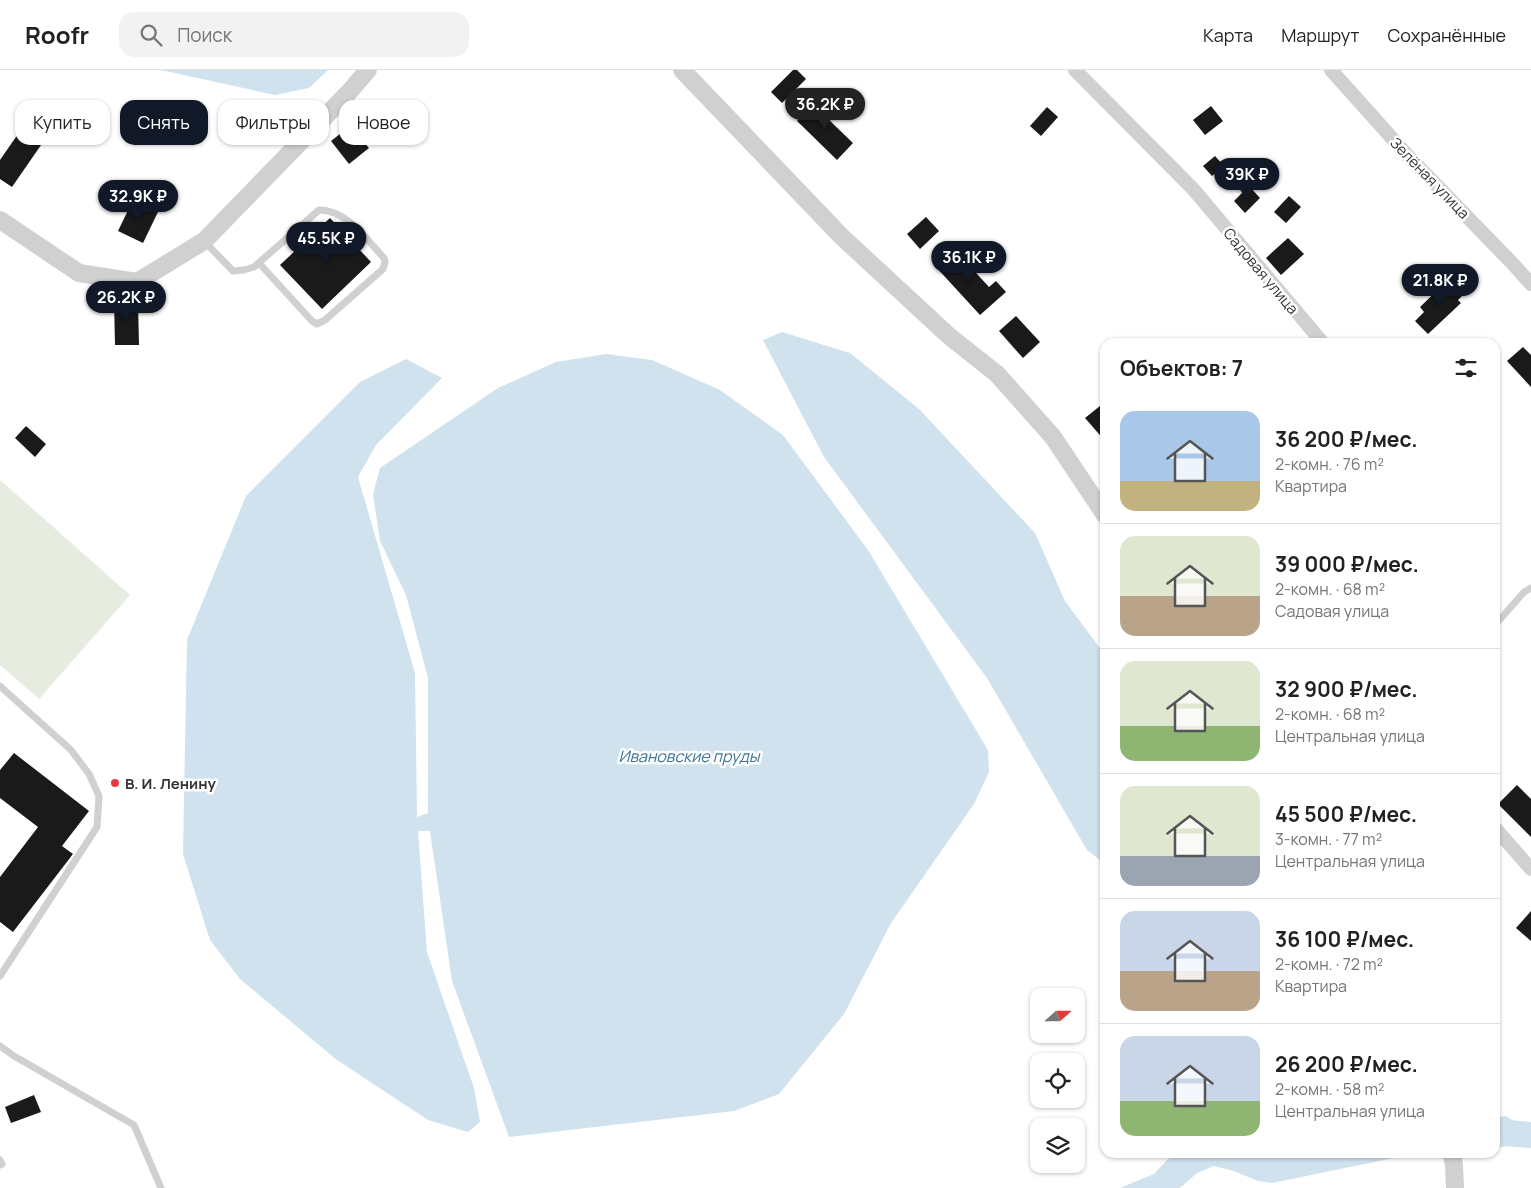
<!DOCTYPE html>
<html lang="ru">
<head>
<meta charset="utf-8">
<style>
	body { margin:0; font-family:Manrope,sans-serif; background:#f2f2f2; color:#222; height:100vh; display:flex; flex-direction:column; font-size:19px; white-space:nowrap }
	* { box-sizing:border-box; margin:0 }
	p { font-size:16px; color:#767676 }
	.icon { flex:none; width:28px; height:28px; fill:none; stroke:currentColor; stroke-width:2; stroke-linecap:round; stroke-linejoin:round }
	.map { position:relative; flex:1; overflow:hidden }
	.drawer { position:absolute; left:1100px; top:268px; width:400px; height:820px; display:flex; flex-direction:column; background:#fff; border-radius:15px; box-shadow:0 1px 4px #0004 }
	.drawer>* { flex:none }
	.guide { position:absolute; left:15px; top:30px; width:475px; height:45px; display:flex; gap:10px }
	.needle { width:32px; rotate:69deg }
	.fabs { position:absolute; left:1030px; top:918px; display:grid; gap:10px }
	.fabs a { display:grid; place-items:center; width:55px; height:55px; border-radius:10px; background:#fff; box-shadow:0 1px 4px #0004; font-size:25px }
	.price { position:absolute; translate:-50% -42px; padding:0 11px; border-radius:18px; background:#111827; color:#fff; font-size:16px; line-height:32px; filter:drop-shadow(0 1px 2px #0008) }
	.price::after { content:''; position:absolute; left:50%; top:30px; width:15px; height:11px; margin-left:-8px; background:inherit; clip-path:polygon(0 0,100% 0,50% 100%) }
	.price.current { background:#222; color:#fff }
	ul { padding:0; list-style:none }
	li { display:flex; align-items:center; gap:15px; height:125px; padding:0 20px }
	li+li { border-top:1px solid #e0e0e0 }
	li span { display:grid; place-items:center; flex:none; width:140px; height:100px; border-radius:15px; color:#555 }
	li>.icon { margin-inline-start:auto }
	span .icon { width:60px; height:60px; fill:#fffc; stroke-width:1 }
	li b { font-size:21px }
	h2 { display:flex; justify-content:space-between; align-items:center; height:60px; padding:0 20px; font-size:21px }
	.chip { padding:0 18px; border-radius:15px; background:#fff; box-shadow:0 1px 4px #0004; font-size:18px; line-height:45px }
	.chip.current { background:#111827; color:#fff }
	header { display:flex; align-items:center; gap:30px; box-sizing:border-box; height:70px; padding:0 25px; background:#fff; border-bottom:1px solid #e0e0e0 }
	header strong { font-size:24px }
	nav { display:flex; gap:28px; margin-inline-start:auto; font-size:18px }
	.search { width:350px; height:45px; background:#f2f2f2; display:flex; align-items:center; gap:12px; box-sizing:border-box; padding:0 18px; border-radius:15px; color:#767676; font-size:19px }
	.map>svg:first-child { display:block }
</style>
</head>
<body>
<header>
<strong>Roofr</strong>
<div class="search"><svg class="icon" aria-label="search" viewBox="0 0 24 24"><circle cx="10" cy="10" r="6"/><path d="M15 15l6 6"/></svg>Поиск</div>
<nav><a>Карта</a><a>Маршрут</a><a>Сохранённые</a></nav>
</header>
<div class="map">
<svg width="1531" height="1118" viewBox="0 0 1531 1118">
	<rect width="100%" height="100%" fill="#fff"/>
	<polygon fill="#e6ecdf" points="0,410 130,525 39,629 0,595"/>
	<g fill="#cfe2ee">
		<polygon points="161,0 328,0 309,18 275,25"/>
		<polygon points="782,262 850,283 919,339 1035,463 1065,531 1105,585 1105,794 1087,780 987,608 824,387 763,270"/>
		<polygon points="606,284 652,290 720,320 783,365 868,480 988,680 989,702 974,734 891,853 844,944 779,1024 734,1041 509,1067 452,911 430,761 418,761 427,882 474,1018 480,1052 468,1062 428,1050 337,990 240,909 210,870 183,784 187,570 246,426 360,312 406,289 442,308 376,375 358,407 415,603 417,747 428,743 428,608 406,525 380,471 373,424 380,398 498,318 556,292"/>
		<polygon points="1506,1046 1515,1052 1518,1069 1501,1075 1495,1075 1495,1048"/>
		<polygon points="1248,1082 1262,1085 1279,1082 1418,1083 1272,1113 1258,1111 1234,1101 1214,1096 1197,1103 1180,1118 1120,1118 1154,1104 1167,1090 1177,1083"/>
	</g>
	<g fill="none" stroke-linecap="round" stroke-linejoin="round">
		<polyline stroke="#cfe2ee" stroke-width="26" points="1495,1065 1507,1063 1531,1065"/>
	</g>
	<g fill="#1a1a1a">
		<polygon points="793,0 797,0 806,9 782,33 771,22"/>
		<polygon points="820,29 833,42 827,48 853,73 837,90 797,51"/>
		<polygon points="1211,36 1223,51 1205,65 1193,50"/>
		<polygon points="1047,37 1058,47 1041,66 1030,56"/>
		<polygon points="27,51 48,65 12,117 0,109 0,90"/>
		<polygon points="350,56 369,78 349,94 331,71"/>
		<polygon points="1215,86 1224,96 1212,106 1203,96"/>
		<polygon points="1249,116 1260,128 1245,143 1234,131"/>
		<polygon points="1289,126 1301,137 1286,153 1274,142"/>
		<polygon points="133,130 158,142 143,173 118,161"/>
		<polygon points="926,147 939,161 920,179 907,164"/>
		<polygon points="330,148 371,192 322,239 280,195"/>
		<polygon points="1288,168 1304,184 1281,205 1266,188"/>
		<polygon points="954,179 989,217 996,211 1006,222 980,245 935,196"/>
		<polygon points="1450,208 1465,223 1458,230 1461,233 1428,264 1415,251 1424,242 1420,237"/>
		<polygon points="114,231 138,231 139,275 115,275"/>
		<polygon points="1016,246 1040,272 1023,288 999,261"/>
		<polygon points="1523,277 1531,285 1531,317 1507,291"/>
		<polygon points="1100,336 1105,342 1105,371 1085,348"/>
		<polygon points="26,356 46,374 35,387 15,368"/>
		<polygon points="14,683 89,741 62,776 73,784 13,862 0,852 0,807 38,757 0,728 0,700"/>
		<polygon points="1517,715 1531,729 1531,767 1498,734"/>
		<polygon points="1531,841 1531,871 1516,858"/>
		<polygon points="34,1025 41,1042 11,1053 5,1037"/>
	</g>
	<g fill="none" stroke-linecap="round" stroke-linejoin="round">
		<g stroke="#d0d0d0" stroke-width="7">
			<path d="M 204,171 L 233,201 L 244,200 L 254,197 L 319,140 C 347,140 366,169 384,188 L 385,192 L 383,199 L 325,250 L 317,254 L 312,251 L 259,193"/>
			<polyline points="1495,555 1524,522 1531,518"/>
			<polyline points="0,616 71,680 89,704 99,726 97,757 0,906"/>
			<polyline points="0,976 14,986 134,1055 161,1118"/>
			<polyline points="0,1090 2,1094 0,1095"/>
		</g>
		<g stroke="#d0d0d0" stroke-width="14">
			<polyline points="1075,0 1194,120 1322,272"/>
			<polyline points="1331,0 1408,86 1513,194 1531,214"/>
			<polyline points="1495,758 1531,799"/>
		</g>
		<g stroke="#d0d0d0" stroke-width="18">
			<polyline points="682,0 841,166 949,266 997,304 1053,367 1105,445"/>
			<polyline points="0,150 79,203 137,212 204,171 350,21 368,0"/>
			<polyline points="1451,1082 1454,1095 1455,1118"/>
		</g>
	</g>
	<circle fill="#e63946" stroke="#fff" stroke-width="2" cx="115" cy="713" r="5"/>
	<g text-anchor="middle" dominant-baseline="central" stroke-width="5" stroke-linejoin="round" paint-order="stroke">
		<g font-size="15" fill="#333" stroke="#fff">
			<text transform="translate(1430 108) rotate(46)">Зелёная улица</text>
			<text transform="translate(1261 201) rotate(50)">Садовая улица</text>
		</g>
		<g font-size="15" font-weight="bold" fill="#333" stroke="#fff" text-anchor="start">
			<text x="125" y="713">В. И. Ленину</text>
		</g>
		<g font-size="16" font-style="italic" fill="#3f7597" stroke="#fff">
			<text x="689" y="686">Ивановские пруды</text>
		</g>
	</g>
</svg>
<div class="fabs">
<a><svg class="needle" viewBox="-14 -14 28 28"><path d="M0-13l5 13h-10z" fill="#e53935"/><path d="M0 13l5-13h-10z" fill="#767676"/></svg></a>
<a><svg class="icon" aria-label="locate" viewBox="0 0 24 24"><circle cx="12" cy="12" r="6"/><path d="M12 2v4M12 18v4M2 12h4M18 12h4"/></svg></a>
<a><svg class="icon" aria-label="layers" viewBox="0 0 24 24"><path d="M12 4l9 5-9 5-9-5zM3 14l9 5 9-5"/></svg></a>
</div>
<b class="price current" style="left:825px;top:60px">36.2K ₽</b>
<b class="price" style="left:1247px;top:130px">39K ₽</b>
<b class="price" style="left:138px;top:152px">32.9K ₽</b>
<b class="price" style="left:326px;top:194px">45.5K ₽</b>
<b class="price" style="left:969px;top:213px">36.1K ₽</b>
<b class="price" style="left:1440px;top:236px">21.8K ₽</b>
<b class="price" style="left:126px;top:253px">26.2K ₽</b>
<div class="guide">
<a class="chip">Купить</a>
<a class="chip current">Снять</a>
<a class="chip">Фильтры</a>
<a class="chip">Новое</a>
</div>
<section class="drawer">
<h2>Объектов: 7<svg class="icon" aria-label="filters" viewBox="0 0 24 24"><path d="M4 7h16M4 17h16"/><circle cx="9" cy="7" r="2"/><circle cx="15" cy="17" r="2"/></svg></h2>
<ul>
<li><span style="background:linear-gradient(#a9c7e8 70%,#c2b280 0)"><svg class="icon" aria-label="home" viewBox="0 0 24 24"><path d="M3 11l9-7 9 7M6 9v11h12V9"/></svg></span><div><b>36 200 ₽/мес.</b><p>2-комн. · 76 m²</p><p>Квартира</p></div></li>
<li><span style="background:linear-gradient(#dfe7d0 60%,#b9a48a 0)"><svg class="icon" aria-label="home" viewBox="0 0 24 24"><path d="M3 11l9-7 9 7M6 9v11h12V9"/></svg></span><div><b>39 000 ₽/мес.</b><p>2-комн. · 68 m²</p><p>Садовая улица</p></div></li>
<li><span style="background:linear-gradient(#dfe7d0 65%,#8fb573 0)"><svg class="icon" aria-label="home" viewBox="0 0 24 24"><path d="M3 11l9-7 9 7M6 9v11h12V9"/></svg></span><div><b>32 900 ₽/мес.</b><p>2-комн. · 68 m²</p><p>Центральная улица</p></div></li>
<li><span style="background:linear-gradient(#dfe7d0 70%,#9aa5b1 0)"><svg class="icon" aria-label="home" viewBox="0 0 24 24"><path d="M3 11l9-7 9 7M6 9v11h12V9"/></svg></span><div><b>45 500 ₽/мес.</b><p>3-комн. · 77 m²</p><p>Центральная улица</p></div></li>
<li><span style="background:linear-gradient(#c9d6e8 60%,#b9a48a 0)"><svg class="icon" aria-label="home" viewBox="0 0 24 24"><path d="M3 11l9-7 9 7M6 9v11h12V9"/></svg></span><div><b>36 100 ₽/мес.</b><p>2-комн. · 72 m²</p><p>Квартира</p></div></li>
<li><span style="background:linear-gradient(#c9d6e8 65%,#8fb573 0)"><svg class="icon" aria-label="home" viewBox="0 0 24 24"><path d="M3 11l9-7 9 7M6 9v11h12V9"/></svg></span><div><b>26 200 ₽/мес.</b><p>2-комн. · 58 m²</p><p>Центральная улица</p></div></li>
</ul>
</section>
</div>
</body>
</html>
